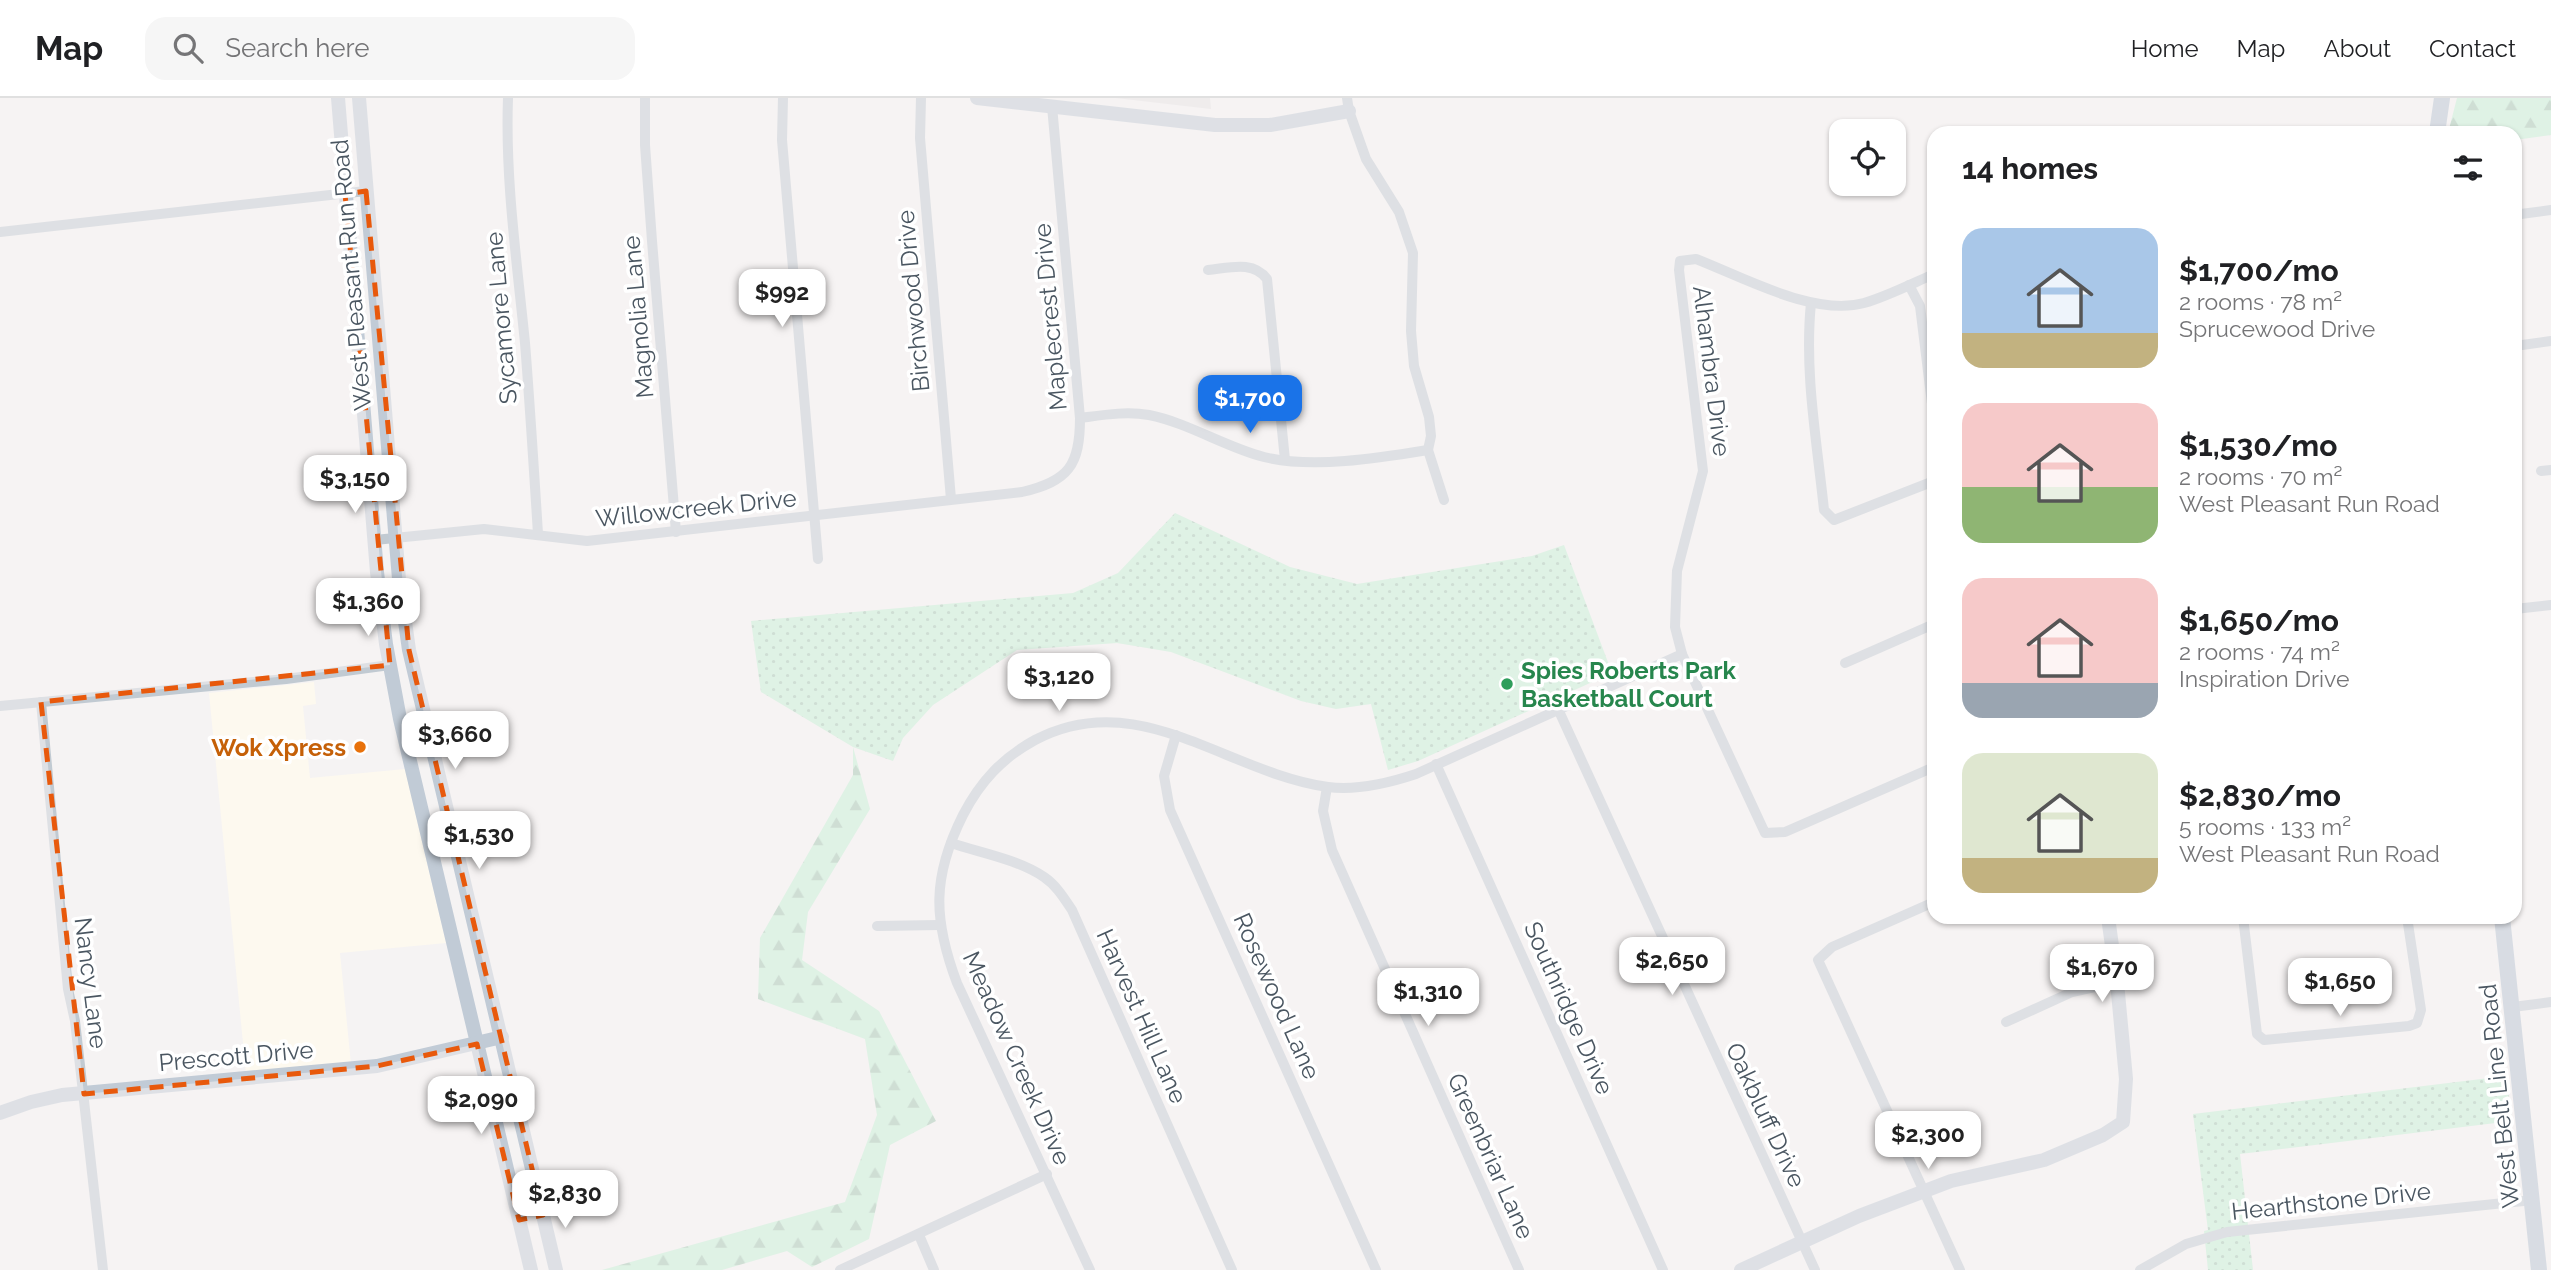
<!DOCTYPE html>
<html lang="en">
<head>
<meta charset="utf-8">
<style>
	body { margin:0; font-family:Raleway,sans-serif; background:#f6f6f6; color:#202124; height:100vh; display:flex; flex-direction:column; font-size:26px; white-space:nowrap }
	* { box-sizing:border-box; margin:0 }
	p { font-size:23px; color:#757577 }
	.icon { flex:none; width:38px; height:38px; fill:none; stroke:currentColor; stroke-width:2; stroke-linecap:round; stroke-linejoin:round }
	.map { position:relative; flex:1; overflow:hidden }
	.sheet { position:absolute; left:1927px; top:28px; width:595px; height:798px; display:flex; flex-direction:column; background:#fff; border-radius:21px; box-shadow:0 2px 5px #0004 }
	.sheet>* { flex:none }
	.buttons { position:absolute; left:1829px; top:21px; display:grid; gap:14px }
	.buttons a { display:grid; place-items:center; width:77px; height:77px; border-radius:14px; background:#fff; box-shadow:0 2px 5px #0004; font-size:35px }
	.price { position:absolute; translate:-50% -60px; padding:0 16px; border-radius:14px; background:#fff; color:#222; font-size:23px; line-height:46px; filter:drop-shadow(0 2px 4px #0008) }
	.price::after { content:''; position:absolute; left:50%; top:42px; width:21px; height:16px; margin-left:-10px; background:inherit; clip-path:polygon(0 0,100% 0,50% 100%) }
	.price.active { background:#1a73e8; color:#fff }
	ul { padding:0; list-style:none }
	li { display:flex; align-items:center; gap:21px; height:175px; padding:0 35px }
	li span { display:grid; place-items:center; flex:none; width:196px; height:140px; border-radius:21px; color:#555 }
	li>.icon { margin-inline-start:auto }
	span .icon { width:84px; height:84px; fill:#fffc; stroke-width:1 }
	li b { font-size:30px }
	h2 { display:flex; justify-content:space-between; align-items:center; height:84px; padding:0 35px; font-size:30px }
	header { display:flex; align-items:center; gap:42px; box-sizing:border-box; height:98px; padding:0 35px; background:#fff; border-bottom:2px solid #e0e0e0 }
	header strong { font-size:33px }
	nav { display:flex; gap:38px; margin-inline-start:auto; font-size:24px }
	.search { width:490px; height:63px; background:#f6f6f6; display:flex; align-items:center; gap:18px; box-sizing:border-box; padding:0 24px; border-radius:21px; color:#757577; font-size:26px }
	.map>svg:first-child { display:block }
</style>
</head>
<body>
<header>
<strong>Map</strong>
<div class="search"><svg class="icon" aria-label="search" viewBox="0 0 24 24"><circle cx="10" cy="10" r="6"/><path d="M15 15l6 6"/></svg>Search here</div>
<nav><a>Home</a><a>Map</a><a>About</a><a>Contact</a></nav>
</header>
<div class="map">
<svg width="2551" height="1172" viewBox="0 0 2551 1172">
	<defs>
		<pattern id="forest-firs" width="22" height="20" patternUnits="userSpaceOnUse" patternTransform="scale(1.75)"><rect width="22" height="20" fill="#c3f1d5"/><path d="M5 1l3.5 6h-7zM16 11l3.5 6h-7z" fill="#a0c6b0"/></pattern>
		<pattern id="park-dots" width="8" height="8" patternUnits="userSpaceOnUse" patternTransform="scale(1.75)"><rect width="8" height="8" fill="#c3f1d5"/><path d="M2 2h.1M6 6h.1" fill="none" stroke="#a0c6b0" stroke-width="1.8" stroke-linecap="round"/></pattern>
	</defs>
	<rect width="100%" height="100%" fill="#f5f3f3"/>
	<polygon fill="#fdf9ef" points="314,584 316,606 303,608 310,680 405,671 446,845 340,855 351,966 246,976 209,595"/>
	<polygon fill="#e6e4e5" points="1116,0 1210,0 1211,11"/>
	<g fill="url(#forest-firs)">
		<polygon points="2457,0 2551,0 2551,37 2515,42 2515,35 2448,35"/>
		<polygon points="853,649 870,711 808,814 802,862 879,913 936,1023 890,1047 869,1141 812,1169 787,1153 722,1172 602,1172 845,1104 877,1017 865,941 758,901 760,840 853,677"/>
	</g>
	<g fill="url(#park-dots)">
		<polygon points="1175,415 1290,469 1357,486 1532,458 1564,447 1612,575 1418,663 1388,672 1371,606 1336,611 1301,603 1171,554 1117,545 1017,552 933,607 903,640 893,663 853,649 761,594 751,523 1073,495 1118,475"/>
		<polygon points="2506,978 2512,1023 2240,1056 2253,1172 2208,1172 2204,1133 2208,1132 2193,1016"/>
	</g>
	<polygon fill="#c3f1d5" points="1521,568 1530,588 1494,604 1485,584"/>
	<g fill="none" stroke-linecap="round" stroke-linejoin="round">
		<g stroke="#c1cad2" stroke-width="10">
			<path d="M 508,0 C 505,81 517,164 525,245 C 530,308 534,372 538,436"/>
			<polyline points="645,0 645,47 652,143 676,434"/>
			<polyline points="783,0 782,42 818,461"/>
			<polyline points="921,0 920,40 951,401"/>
			<polyline points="1347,0 1349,13 1366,61 1399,114 1413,155 1411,233 1414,268 1429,319 1431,338 1428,352 1444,402"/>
			<polyline points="2521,116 2551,112"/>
			<polyline points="0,134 366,93"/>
			<path d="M 1208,172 C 1229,170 1253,162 1267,181 L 1285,362"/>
			<path d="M 1934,176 C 1911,186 1888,198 1864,205 C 1814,219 1743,179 1696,161 L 1680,163 L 1679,172 L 1703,373 L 1677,473 L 1675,529 L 1682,556 L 1765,735 L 1785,734 L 1934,669"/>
			<polyline points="1909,187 1920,208 1934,322"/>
			<path d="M 1811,205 C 1804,274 1817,344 1824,412 L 1834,422 L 1934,383"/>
			<polyline points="2515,248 2551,243"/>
			<path d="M 1080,320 C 1103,317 1126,313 1149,317 C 1189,325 1225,349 1264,359 C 1313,371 1379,360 1428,352"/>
			<polyline points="2541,373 2551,372"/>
			<path d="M 375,442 L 484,431 L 587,443 L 1022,394 C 1069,383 1080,367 1080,320 L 1052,8"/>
			<polyline points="2515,511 2551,507"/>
			<polyline points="1845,565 1934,526"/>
			<polyline points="41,604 68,891 75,923 103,1172"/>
			<polyline points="0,608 286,581 390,567"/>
			<polyline points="1558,611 1815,1172"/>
			<polyline points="1176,637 1164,678 1170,712 1376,1172"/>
			<polyline points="1436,666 1663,1172"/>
			<polyline points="1327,689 1323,713 1332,752 1519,1172"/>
			<path d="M 951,745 C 981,755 1017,761 1044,779 C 1056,787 1064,800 1072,812 L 1232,1172"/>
			<polyline points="1934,804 1832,849 1818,862 1960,1172"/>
			<polyline points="2243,819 2257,936 2264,942 2409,928 2417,925 2421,912 2407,819"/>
			<polyline points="877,828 939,827"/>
			<polyline points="2513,909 2551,904"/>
			<polyline points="2006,924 2072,894 2117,884"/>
			<polyline points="919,1137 934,1172"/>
			<polyline points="840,1172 1047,1076"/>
			<path d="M 1090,1172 L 957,885 C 933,821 932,779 963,717 C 980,684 1002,660 1035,642 C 1139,587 1227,675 1328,689 C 1358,693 1389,685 1416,676 L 1682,556"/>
			<polyline points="2140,1172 2186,1146 2227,1134 2533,1102"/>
		</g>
		<g stroke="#c1cbd6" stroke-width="14">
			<polyline points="338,0 377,474 386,546 400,621 531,1172"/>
			<polyline points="359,0 399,481 409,552 556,1172"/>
			<polyline points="977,0 1215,27 1270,27 1349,13"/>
			<polyline points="0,1015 31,1004 62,997 377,968 502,939"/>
			<polyline points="1741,1172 1859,1118 1951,1083 2044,1062 2103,1037 2123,1024 2126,981 2117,884 2108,819"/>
		</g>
		<g stroke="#b3c2d1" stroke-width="16">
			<polyline points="2437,35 2442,0"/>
			<polyline points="2502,819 2539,1172"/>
		</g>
	</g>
	<path d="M0 0H2551V1172H0ZM 366,93 L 409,552 L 543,1117 L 519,1122 L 477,946 L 377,968 L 84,996 L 41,604 L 390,567 L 345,96 Z" fill="#f5f3f3" fill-opacity=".55" fill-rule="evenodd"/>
	<path fill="none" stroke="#e8590c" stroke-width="5" stroke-dasharray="14 9" stroke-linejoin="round" d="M 366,93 L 409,552 L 543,1117 L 519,1122 L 477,946 L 377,968 L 84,996 L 41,604 L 390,567 L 345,96 Z"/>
	<circle fill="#2e9e5b" stroke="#fff" stroke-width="2.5" cx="1507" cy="586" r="7"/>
	<circle fill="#e8710a" stroke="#fff" stroke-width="2.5" cx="360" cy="649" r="7"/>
	<g text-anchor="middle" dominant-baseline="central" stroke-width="7" stroke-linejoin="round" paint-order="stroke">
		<g font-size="24" fill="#4a5661" stroke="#fff">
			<text transform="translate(351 177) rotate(-95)">West Pleasant Run Road</text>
			<text transform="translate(913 203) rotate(-95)">Birchwood Drive</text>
			<text transform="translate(638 219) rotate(-95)">Magnolia Lane</text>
			<text transform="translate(1050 219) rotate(-95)">Maplecrest Drive</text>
			<text transform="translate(501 220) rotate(-95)">Sycamore Lane</text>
			<text transform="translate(1712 273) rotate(83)">Alhambra Drive</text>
			<text transform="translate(696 410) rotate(-6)">Willowcreek Drive</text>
			<text transform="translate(91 885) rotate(83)">Nancy Lane</text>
			<text transform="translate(1277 898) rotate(66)">Rosewood Lane</text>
			<text transform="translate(1569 910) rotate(66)">Southridge Drive</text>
			<text transform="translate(1142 918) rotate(66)">Harvest Hill Lane</text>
			<text transform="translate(236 958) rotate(-5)">Prescott Drive</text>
			<text transform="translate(1017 960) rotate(66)">Meadow Creek Drive</text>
			<text transform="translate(2499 998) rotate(-96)">West Belt Line Road</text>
			<text transform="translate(1766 1017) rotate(65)">Oakbluff Drive</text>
			<text transform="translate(1491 1058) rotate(66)">Greenbriar Lane</text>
			<text transform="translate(2331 1103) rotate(-6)">Hearthstone Drive</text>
		</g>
		<g font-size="24" font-weight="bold" fill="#27864d" stroke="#fff" text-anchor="start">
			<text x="1521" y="572">Spies Roberts Park<tspan x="1521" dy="28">Basketball Court</tspan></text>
		</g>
		<g font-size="24" font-weight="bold" fill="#c56008" stroke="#fff" text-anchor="end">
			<text x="346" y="649">Wok Xpress</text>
		</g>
	</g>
</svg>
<div class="buttons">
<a><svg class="icon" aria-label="locate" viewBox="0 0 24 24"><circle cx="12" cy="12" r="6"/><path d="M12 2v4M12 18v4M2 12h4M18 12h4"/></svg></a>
</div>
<b class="price" style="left:782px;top:231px">$992</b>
<b class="price active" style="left:1250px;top:337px">$1,700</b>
<b class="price" style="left:355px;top:417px">$3,150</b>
<b class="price" style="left:368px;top:540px">$1,360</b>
<b class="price" style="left:1059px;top:615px">$3,120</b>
<b class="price" style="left:455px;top:673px">$3,660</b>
<b class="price" style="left:479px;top:773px">$1,530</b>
<b class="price" style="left:1672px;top:899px">$2,650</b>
<b class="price" style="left:2102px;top:906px">$1,670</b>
<b class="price" style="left:2340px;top:920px">$1,650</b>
<b class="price" style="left:1428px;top:930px">$1,310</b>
<b class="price" style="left:481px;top:1038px">$2,090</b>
<b class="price" style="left:1928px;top:1073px">$2,300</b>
<b class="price" style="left:565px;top:1132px">$2,830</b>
<section class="sheet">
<h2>14 homes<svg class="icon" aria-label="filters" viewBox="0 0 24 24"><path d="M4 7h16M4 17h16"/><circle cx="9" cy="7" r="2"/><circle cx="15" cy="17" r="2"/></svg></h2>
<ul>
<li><span style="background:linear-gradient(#a9c7e8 75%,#c2b280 0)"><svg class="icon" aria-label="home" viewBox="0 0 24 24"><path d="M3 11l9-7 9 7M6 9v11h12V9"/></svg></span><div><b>$1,700/mo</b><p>2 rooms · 78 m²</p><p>Sprucewood Drive</p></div></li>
<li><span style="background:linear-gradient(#f6c9c9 60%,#8fb573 0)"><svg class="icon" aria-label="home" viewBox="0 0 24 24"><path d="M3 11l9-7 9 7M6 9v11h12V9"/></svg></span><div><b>$1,530/mo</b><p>2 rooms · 70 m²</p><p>West Pleasant Run Road</p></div></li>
<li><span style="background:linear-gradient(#f6c9c9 75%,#9aa5b1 0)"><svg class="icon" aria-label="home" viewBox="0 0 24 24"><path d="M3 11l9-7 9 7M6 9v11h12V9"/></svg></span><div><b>$1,650/mo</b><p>2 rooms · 74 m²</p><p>Inspiration Drive</p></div></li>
<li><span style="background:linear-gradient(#dfe7d0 75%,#c2b280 0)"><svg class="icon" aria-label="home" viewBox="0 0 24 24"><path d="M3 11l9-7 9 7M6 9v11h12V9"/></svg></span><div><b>$2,830/mo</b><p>5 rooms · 133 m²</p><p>West Pleasant Run Road</p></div></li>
</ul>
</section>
</div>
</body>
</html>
